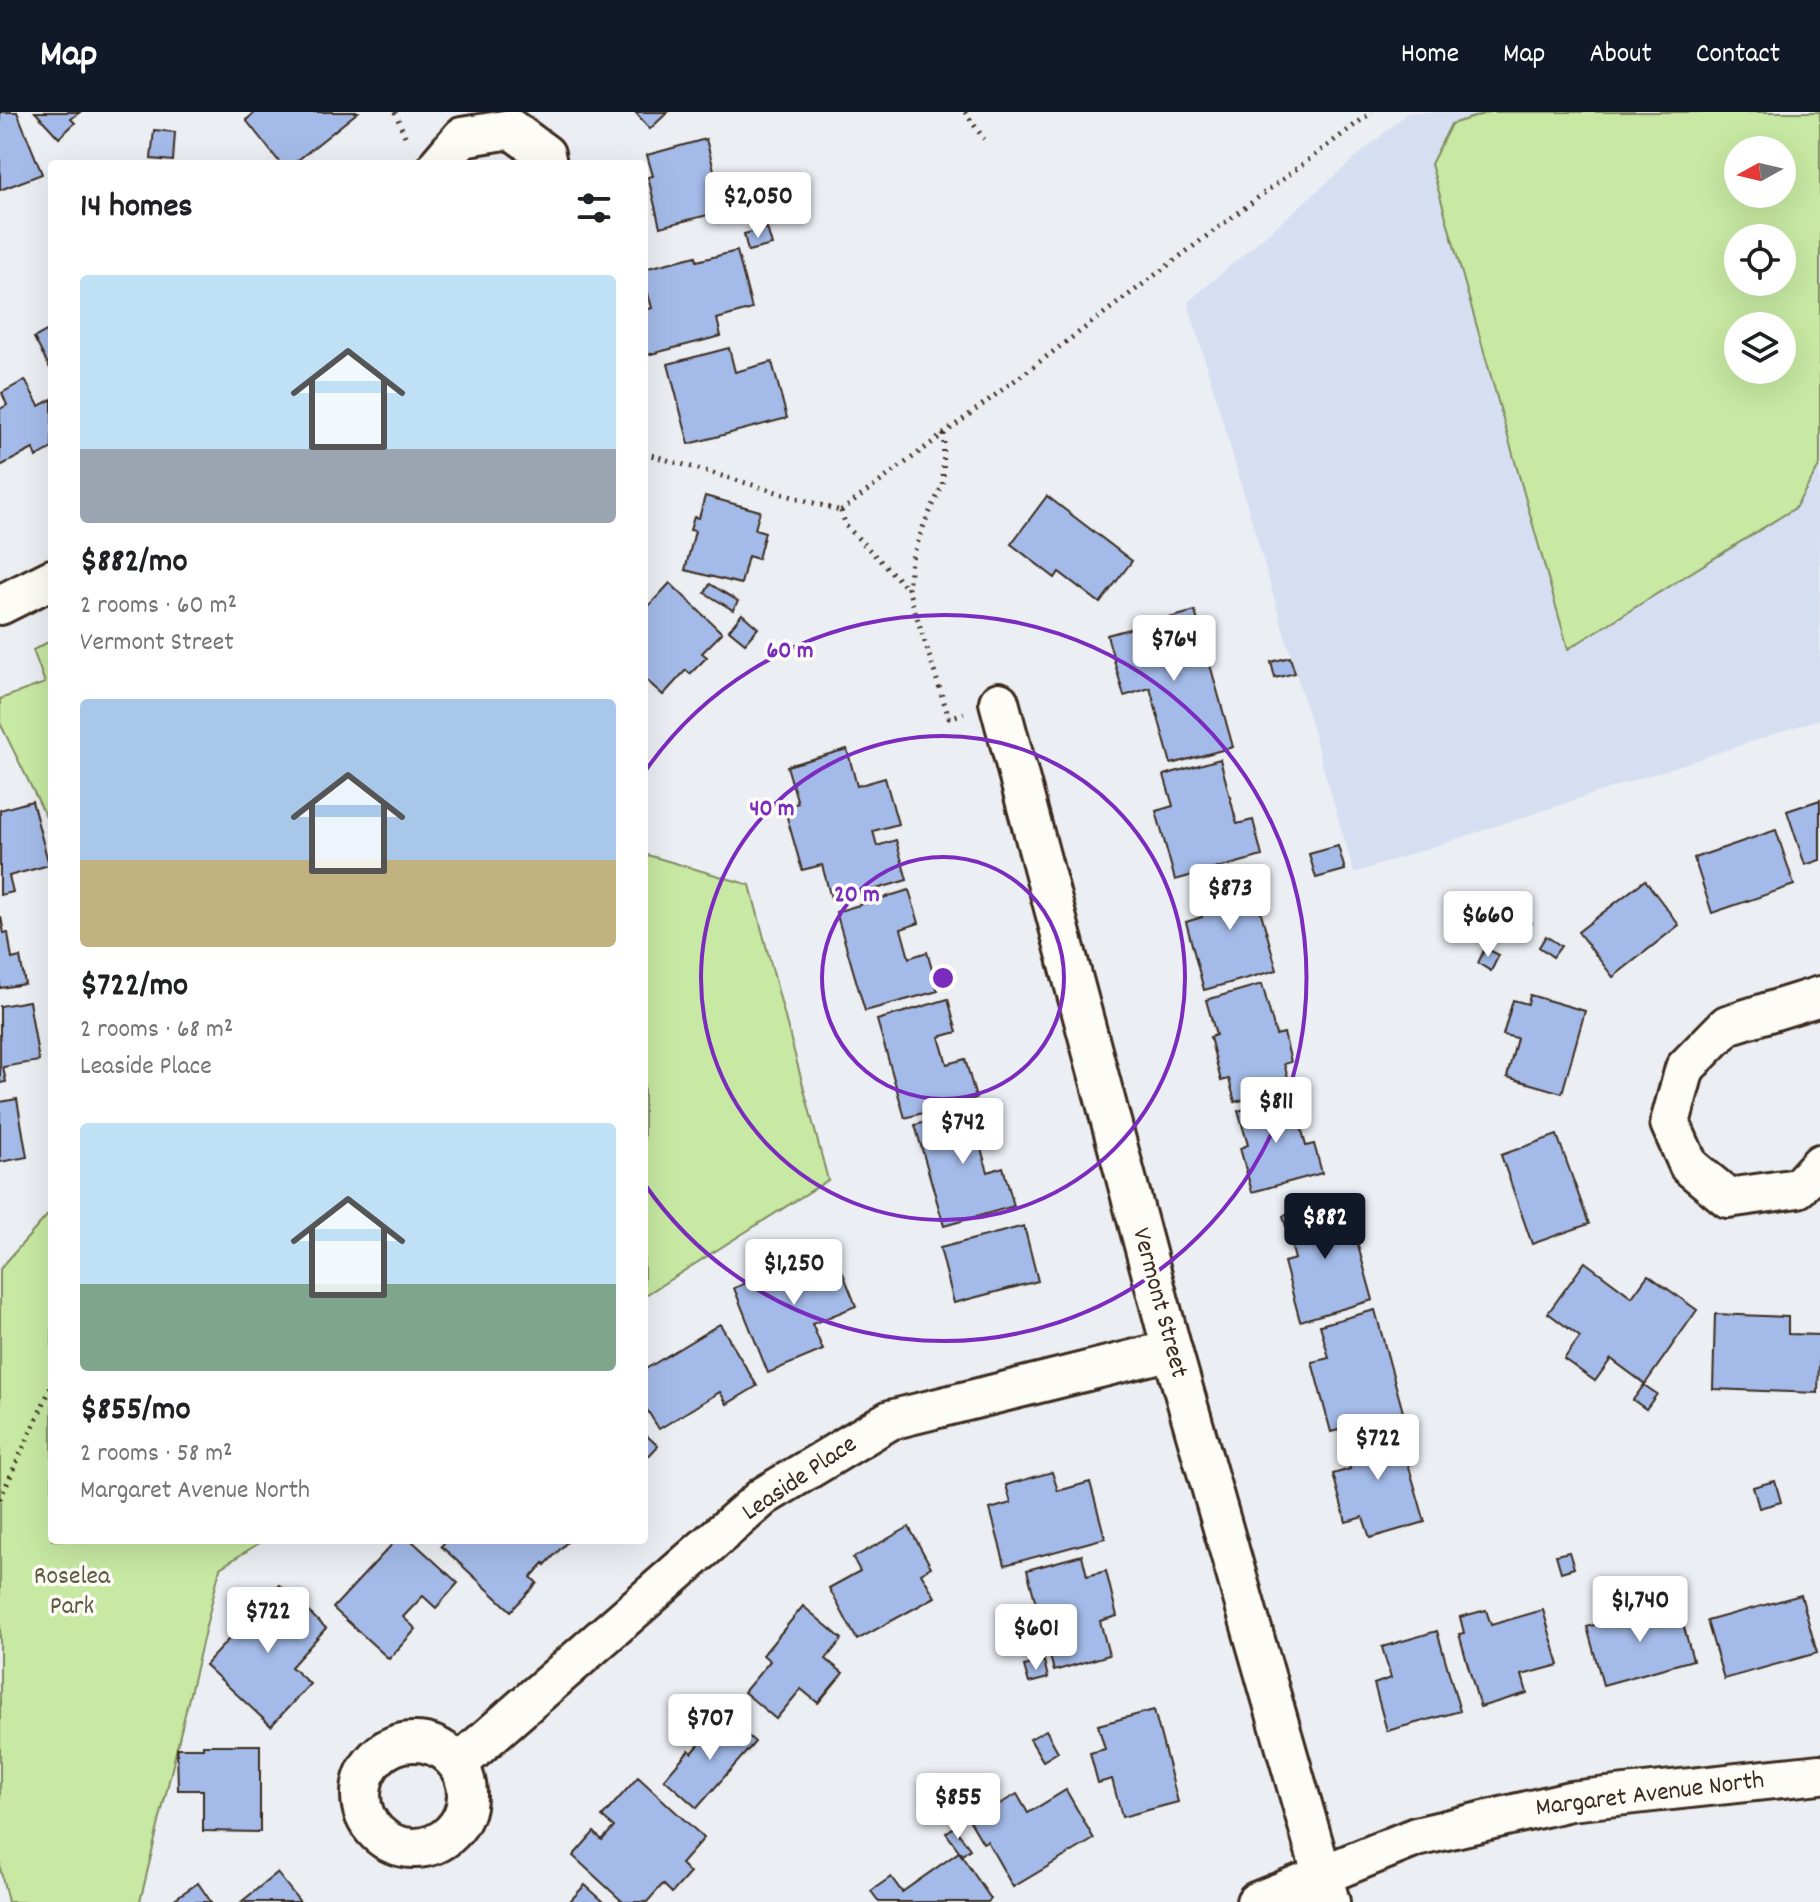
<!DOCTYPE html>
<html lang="en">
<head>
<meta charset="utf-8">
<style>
	body { margin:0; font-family:Dekko,sans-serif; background:#f2f2f2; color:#202124; height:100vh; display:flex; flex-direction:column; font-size:30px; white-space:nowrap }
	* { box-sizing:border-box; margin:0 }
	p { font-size:26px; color:#757577 }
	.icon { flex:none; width:44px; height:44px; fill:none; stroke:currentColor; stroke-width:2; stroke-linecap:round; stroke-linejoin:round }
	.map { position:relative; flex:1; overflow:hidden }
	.drawer { position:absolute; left:48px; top:48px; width:600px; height:1384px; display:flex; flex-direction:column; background:#fff; border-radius:8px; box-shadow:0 8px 32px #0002 }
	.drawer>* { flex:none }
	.needle { width:52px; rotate:262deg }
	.controls { position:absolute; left:1724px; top:24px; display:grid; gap:16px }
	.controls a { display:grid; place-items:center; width:72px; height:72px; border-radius:50%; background:#fff; box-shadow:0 8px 32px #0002; font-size:40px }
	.price { position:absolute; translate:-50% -68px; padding:0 18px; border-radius:8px; background:#fff; color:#222; font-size:26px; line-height:52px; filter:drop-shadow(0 2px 4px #0008) }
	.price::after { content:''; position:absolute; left:50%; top:48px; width:24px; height:18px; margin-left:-12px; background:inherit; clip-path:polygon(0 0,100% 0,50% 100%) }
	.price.active { background:#111827; color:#fff }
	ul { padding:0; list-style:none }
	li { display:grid; align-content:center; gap:16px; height:424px; padding:0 32px }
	li span { display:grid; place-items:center; height:248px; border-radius:8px; color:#555 }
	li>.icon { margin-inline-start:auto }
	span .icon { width:144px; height:144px; fill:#fffc; stroke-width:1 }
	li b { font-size:34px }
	h2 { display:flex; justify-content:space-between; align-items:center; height:96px; padding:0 32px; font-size:34px }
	header { display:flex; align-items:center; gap:48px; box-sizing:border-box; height:112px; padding:0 40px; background:#111827; color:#fff }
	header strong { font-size:38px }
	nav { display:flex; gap:44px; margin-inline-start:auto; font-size:28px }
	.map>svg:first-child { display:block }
</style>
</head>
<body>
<header>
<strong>Map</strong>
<nav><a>Home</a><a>Map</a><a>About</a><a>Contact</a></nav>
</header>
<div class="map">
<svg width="1820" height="1790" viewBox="0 0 1820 1790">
	<rect width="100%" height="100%" fill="#ebeff4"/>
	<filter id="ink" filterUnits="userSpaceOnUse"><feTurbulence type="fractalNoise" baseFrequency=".0125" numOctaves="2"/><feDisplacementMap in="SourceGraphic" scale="16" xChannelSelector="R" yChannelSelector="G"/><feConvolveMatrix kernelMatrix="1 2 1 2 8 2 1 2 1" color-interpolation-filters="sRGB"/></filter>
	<g filter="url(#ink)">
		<path fill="#d6dff1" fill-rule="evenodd" d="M 1405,0 L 1820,0 L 1820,607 L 1354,761 L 1188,190 L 1404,4 ZM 1738,38 L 1782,38 L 1782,82 L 1738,82 ZM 1738,126 L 1782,126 L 1782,170 L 1738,170 ZM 1738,214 L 1782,214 L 1782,258 L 1738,258 Z"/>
		<g fill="#c7e9a3" stroke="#818a60" stroke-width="2" fill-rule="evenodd">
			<path d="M 1490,0 L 1820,0 L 1820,353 L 1795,396 L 1568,537 L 1431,52 L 1451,12 ZM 1738,38 L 1782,38 L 1782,82 L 1738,82 ZM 1738,126 L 1782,126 L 1782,170 L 1738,170 ZM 1782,214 L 1782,258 L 1738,258 L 1738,214 Z"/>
			<polygon points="52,528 52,717 0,611 0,587 45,571 33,538"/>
			<polygon points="644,742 750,773 828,1068 644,1184"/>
			<polygon points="52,1098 52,1428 264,1428 220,1456 140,1790 8,1790 0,1756 0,1157"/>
		</g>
		<g fill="#a4bbe9" stroke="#3b2a1e" stroke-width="2">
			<polygon points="0,0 17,0 42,62 0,78"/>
			<polygon points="35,0 80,0 71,7 75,11 59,26"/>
			<polygon points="256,0 358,0 293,52 281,52 246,8"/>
			<polygon points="635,0 668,0 650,17"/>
			<polygon points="154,18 175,20 173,49 151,47"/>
			<polygon points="706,27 719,77 739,72 744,89 724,94 724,99 660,115 648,65 653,64 647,43"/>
			<polygon points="767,116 772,133 748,139 744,122"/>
			<polygon points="737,139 752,197 717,207 721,224 647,243 644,233 644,198 652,196 644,167 644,157 696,144 697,149"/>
			<polygon points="52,216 52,260 34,226"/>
			<polygon points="729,236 735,260 772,250 787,306 689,332 668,252"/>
			<polygon points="25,268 39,294 52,287 52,336 36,345 33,337 0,354 0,297 7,293 2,281"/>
			<polygon points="705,384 760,399 755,417 765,420 758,447 748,444 741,472 685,458 695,419 690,418 694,405 699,406"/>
			<polygon points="1047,384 1132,449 1100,491 1059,460 1055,466 1011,432"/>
			<polygon points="670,471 722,521 702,541 707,545 690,562 686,558 663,583 644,566 644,510 647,507 644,505 644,499"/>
			<polygon points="710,472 738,489 733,498 705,481"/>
			<polygon points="1195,499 1233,635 1171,652 1150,576 1124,584 1107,523"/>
			<polygon points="742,502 758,516 745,531 729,518"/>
			<polygon points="1290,545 1295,561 1275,566 1271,550"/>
			<polygon points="847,637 857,674 885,666 898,712 873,719 877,734 896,728 907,768 832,790 822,753 802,758 784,695 798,691 787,654"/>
			<polygon points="1220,647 1237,712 1253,708 1262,744 1175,768 1156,699 1173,694 1164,663"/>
			<polygon points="1820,688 1820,748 1805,753 1787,699"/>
			<polygon points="32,689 49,753 9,764 13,780 0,783 0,698"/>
			<polygon points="1776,718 1794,773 1712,801 1694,746"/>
			<polygon points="1338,734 1345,758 1316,766 1309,742"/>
			<polygon points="1249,758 1277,858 1204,878 1186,810 1202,805 1194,774"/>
			<polygon points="1645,768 1679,813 1613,865 1578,820"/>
			<polygon points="909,778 919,811 901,817 909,846 927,840 938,879 865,899 836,800"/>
			<polygon points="1518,800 1532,811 1524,822 1510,811"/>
			<polygon points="0,805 1,805 4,821 8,821 12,847 20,845 25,872 0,876"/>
			<polygon points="1546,824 1561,834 1553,845 1539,835"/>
			<polygon points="1485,836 1499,843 1491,859 1478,851"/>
			<polygon points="1262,872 1276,923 1284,921 1291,950 1284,952 1291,975 1235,990 1229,967 1221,969 1210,925 1216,923 1206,888"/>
			<polygon points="1530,883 1585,899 1562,981 1507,965 1517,926 1503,923 1513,888 1528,892"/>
			<polygon points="948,887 957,920 939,925 947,952 965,947 976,986 905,1006 877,908"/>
			<polygon points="29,889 39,949 3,955 6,970 0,971 0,894"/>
			<polygon points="1293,983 1306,1034 1314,1032 1322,1061 1252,1080 1240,1036 1248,1033 1238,999"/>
			<polygon points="17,987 27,1045 0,1050 0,990"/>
			<polygon points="986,994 995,1026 979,1030 988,1060 1003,1055 1014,1094 944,1114 915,1013"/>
			<polygon points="1557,1023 1589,1112 1532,1132 1501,1043"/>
			<polygon points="1345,1087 1373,1188 1300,1209 1284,1150 1295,1147 1283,1104"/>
			<polygon points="1024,1114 1038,1169 954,1191 940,1136"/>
			<polygon points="833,1136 856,1194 812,1212 823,1238 768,1261 734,1176"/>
			<polygon points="1585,1150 1632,1185 1648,1163 1697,1198 1645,1272 1611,1247 1595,1269 1564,1247 1580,1225 1548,1201"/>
			<polygon points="1375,1198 1403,1300 1331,1320 1312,1250 1329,1246 1320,1213"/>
			<polygon points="1715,1202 1788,1205 1788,1222 1820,1223 1818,1281 1713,1277"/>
			<polygon points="720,1212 757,1274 727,1292 720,1280 659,1317 644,1293 644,1258"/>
			<polygon points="1644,1273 1657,1282 1646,1297 1633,1288"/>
			<polygon points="1396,1310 1425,1410 1370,1426 1363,1405 1346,1410 1333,1362 1350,1357 1341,1326"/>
			<polygon points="644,1321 658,1334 644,1349"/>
			<polygon points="1052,1360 1058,1379 1090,1370 1105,1426 1005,1453 990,1397 1011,1391 1006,1373"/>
			<polygon points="1775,1369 1781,1390 1759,1396 1753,1375"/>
			<polygon points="909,1415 931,1455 921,1461 935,1485 857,1528 829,1476 860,1459 853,1446"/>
			<polygon points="396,1428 411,1428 458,1471 436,1496 423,1484 403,1505 416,1517 389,1547 333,1496"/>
			<polygon points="447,1428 569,1428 545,1453 544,1451 531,1465 537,1471 511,1499 441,1434"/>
			<polygon points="1569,1440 1574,1456 1561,1460 1556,1443"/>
			<polygon points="1082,1443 1087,1464 1106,1459 1117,1504 1100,1509 1109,1543 1054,1559 1027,1458"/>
			<polygon points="279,1473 326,1516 291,1555 310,1572 271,1614 205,1553"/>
			<polygon points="1801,1483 1817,1541 1724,1567 1707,1509"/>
			<polygon points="1677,1490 1693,1548 1603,1573 1587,1515"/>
			<polygon points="803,1494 842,1527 826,1547 843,1561 818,1591 801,1577 776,1607 744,1580 770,1549 763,1543"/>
			<polygon points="1486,1498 1491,1513 1543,1498 1559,1553 1522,1563 1527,1581 1480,1595 1459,1522 1464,1521 1460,1505"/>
			<polygon points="1437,1519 1460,1599 1387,1619 1374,1572 1391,1566 1382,1535"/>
			<polygon points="1044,1549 1048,1566 1029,1571 1024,1554"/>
			<polygon points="1154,1598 1178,1690 1122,1705 1112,1667 1098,1671 1090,1641 1105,1637 1098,1613"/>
			<polygon points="725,1603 755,1630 697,1696 664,1667 689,1638 692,1641"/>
			<polygon points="1046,1618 1058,1640 1043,1649 1030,1627"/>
			<polygon points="203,1633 260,1633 260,1720 203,1719 203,1678 178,1678 177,1636 203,1636"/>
			<polygon points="638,1665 704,1726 681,1752 690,1761 672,1781 663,1772 647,1790 623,1790 573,1744 594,1720 602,1728 614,1715 602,1705"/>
			<polygon points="1066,1678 1094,1727 1013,1775 987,1729 983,1731 970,1709 1017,1682 1028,1701"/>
			<polygon points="954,1715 970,1737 962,1743 946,1721"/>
			<polygon points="959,1740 991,1787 988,1790 879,1790 871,1779 891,1765 902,1780"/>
			<polygon points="277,1761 300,1790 241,1790"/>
			<polygon points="198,1771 211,1790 170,1790"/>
			<polygon points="585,1773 604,1790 569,1790"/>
		</g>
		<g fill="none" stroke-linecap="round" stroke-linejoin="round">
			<g stroke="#3b2a1e" stroke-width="44">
				<g id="minor">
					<polyline points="439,52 462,25 511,17 545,42 547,52"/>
					<polyline points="0,493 52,467"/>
					<polyline points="999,590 1172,1238 1330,1790"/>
					<polyline points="1820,884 1727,913 1685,956 1670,1011 1689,1054 1728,1086 1798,1076 1820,1052"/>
					<circle cx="414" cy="1683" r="53"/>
					<polyline points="458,1652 764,1384 890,1308 1172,1238"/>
					<polyline points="1256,1790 1416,1725 1570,1689 1820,1662"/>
				</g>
			</g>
			<g stroke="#3b2a1e" stroke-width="5" stroke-dasharray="2 6" stroke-linecap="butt">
				<polyline points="395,0 405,24 409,28"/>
				<polyline points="965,0 984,27"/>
				<polyline points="944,322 943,372 925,410 911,449 908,477 949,606 964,601"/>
				<polyline points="644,341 841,399"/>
				<polyline points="841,399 1372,0"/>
				<polyline points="841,399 846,414 908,477"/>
				<polyline points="0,1387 52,1273"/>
			</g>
			<use href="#minor" stroke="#fdfcf7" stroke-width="38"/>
		</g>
	</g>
	<g fill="none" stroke="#7b2cbf" stroke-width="4">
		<circle cx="943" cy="866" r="121"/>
		<circle cx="943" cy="866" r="242"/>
		<path d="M646 658A363 363 0 1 1 646 1074"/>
	</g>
	<g text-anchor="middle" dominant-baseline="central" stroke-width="7" stroke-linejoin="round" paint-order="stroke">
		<g font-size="26" fill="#3b2a1e" stroke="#fdfcf7">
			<text transform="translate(1159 1191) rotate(75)">Vermont Street</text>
			<text transform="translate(800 1367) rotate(-34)">Leaside Place</text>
			<text transform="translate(1650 1683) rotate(-7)">Margaret Avenue North</text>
		</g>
		<g font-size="26" fill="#5e5a3f" stroke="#fdfcf7">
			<text x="72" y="1465">Roselea<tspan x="72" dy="30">Park</tspan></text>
		</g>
	</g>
	<circle cx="943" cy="866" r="12" fill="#7b2cbf" stroke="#fdfcf7" stroke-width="4"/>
	<g font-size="24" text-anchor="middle" font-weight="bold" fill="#7b2cbf" stroke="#fdfcf7" stroke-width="7" stroke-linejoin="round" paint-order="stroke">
		<text x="790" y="545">60 m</text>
		<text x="772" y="703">40 m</text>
		<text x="857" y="789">20 m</text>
	</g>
</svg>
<div class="controls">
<a><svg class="needle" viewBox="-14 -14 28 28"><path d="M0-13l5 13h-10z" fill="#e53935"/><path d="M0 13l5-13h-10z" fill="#757577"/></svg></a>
<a><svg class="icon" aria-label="locate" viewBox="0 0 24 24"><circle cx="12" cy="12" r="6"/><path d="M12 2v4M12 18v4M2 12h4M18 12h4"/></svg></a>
<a><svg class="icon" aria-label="layers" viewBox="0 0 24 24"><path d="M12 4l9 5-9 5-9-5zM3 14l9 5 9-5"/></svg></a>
</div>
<b class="price" style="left:758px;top:128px">$2,050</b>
<b class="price" style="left:1174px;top:571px">$764</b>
<b class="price" style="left:1230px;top:820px">$873</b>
<b class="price" style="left:1488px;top:847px">$660</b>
<b class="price" style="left:1276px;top:1033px">$811</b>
<b class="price" style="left:963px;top:1054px">$742</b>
<b class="price active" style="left:1325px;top:1149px">$882</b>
<b class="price" style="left:794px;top:1195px">$1,250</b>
<b class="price" style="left:1378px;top:1370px">$722</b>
<b class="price" style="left:1640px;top:1532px">$1,740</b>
<b class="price" style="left:268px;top:1543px">$722</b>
<b class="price" style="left:1036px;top:1560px">$601</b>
<b class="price" style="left:710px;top:1650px">$707</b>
<b class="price" style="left:958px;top:1729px">$855</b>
<section class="drawer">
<h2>14 homes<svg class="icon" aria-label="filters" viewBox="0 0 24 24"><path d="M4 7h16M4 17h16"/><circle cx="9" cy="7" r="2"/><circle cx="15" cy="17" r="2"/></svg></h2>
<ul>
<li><span style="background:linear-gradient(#bfe0f5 70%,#9aa5b1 0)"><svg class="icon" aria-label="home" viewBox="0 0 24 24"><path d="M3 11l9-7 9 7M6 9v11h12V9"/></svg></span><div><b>$882/mo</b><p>2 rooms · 60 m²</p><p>Vermont Street</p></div></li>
<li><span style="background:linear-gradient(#a9c7e8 65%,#c2b280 0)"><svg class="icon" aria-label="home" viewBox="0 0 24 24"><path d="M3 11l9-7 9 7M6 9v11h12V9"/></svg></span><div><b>$722/mo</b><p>2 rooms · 68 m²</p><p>Leaside Place</p></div></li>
<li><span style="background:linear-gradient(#bfe0f5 65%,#7fa58c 0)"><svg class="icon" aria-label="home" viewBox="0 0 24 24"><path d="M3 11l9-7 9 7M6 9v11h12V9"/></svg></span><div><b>$855/mo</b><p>2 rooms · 58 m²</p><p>Margaret Avenue North</p></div></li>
</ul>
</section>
</div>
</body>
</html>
